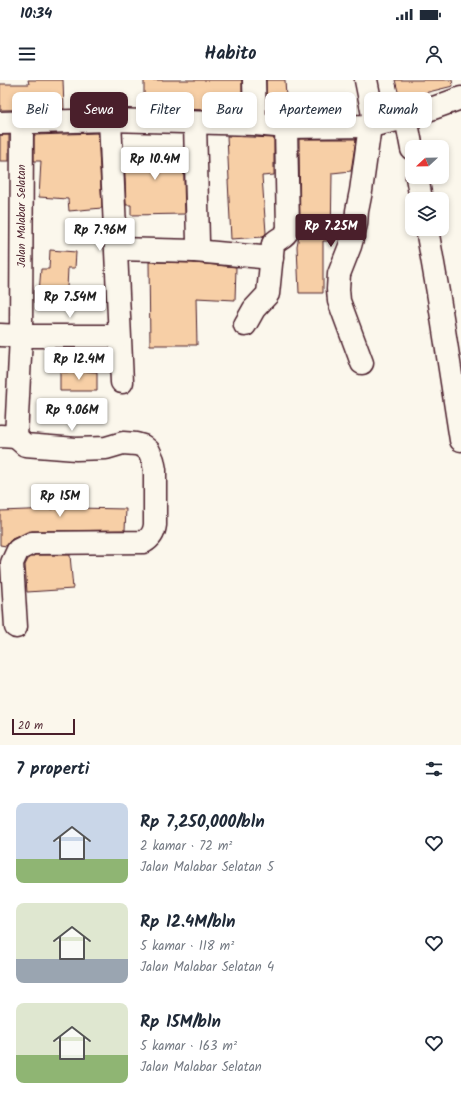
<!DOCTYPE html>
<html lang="id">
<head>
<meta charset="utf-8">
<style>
	body { margin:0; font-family:Kalam,sans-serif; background:#f2f2f3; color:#1f2937; height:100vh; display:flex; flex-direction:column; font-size:15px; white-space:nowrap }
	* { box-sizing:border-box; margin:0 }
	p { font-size:13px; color:#747a83 }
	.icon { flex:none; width:22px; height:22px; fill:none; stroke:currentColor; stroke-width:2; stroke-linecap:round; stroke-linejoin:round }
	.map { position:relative; height:665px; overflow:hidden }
	.side { display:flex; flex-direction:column; background:#fff; flex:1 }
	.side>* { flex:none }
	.hud { position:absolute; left:12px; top:12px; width:437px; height:36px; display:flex; gap:8px }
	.needle { width:26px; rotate:248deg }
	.fabs { position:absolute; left:405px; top:60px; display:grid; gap:8px }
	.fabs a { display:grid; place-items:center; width:44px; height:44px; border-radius:8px; background:#fff; box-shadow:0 2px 6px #0003; font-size:20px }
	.scale { position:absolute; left:12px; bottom:10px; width:63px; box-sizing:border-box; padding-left:4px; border:2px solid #4a1f2b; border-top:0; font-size:11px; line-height:14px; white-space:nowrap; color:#4a1f2b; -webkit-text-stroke:3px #fbf7ec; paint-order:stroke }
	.price { position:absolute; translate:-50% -34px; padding:0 9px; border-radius:4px; background:#fff; color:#222; font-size:13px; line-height:26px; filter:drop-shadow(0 1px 2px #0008) }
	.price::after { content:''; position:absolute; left:50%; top:24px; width:12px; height:9px; margin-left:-6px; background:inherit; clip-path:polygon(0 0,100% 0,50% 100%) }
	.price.on { background:#4a1f2b; color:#fff }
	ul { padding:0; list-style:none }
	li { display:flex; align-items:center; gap:12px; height:100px; padding:0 16px }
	li span { display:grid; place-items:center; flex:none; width:112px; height:80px; border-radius:8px; color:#555 }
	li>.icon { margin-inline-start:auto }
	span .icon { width:48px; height:48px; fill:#fffc; stroke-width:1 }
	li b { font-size:17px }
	h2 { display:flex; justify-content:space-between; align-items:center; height:48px; padding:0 16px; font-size:17px }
	.pill { padding:0 14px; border-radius:8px; background:#fff; box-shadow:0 2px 6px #0003; font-size:14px; line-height:36px }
	.pill.on { background:#4a1f2b; color:#fff }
	.status { display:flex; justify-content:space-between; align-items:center; height:28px; padding:0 20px; background:#fff; direction:ltr }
	.status svg { height:11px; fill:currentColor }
	header { display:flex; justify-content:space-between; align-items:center; height:52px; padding:0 16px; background:#fff; font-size:18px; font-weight:800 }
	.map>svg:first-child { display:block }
</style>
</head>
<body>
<div class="status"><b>10:34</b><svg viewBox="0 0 49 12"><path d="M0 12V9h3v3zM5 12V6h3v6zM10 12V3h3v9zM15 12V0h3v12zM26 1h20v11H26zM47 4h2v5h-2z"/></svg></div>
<header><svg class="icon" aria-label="menu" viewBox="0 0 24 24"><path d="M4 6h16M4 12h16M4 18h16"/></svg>Habito<svg class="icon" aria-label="person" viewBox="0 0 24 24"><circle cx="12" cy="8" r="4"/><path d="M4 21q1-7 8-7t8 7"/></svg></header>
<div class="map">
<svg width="461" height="665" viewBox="0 0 461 665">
	<rect width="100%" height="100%" fill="#fbf7ec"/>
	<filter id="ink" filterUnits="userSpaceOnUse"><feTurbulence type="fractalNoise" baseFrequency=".025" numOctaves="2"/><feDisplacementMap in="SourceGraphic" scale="8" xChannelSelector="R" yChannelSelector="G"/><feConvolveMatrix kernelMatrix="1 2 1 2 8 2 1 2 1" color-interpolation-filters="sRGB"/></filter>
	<g filter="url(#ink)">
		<g fill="#f7cfa6" stroke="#4a1f2b">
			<polygon points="28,0 63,0 64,29 0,30 0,4 29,4"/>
			<polygon points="144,0 242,0 242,31 144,28"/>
			<polygon points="266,0 285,0 287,34 267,33"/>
			<polygon points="395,0 452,0 453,6 400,19"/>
			<polygon points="98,53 102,128 69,131 68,119 39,117 41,81 34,81 34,55"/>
			<rect x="0" y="55" width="9" height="26"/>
			<polygon points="227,56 274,58 274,95 262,96 266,153 263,157 231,159 228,100 229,100"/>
			<polygon points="299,59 356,59 351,91 332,93 331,161 323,161 323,213 299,213 297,166 300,150"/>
			<polygon points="124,69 183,69 185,134 131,135 131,125 126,125"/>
			<polygon points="50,170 76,172 75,188 68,188 67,208 63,208 61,227 38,224 41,189 49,189"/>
			<polygon points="149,182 194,183 236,187 235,220 196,218 197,265 150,265"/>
			<polygon points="81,291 97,292 97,311 60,311 60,292 81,292"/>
			<polygon points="55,405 77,407 76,428 126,429 125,450 32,451 12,459 6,466 0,465 0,431 54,429"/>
			<polygon points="35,475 70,475 73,509 27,512 25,485 28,479"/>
		</g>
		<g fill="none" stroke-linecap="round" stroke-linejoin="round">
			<g stroke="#4a1f2b" stroke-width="25">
				<g id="minor">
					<polyline points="254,0 255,44"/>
					<polyline points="366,0 375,45"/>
					<polyline points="406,38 412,69"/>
					<polyline points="110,40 122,302"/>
					<polyline points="0,43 110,40 255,44 286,47 370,46 406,38 461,18"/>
					<polyline points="417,97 421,119"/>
					<polyline points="427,149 439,218 461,360"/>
					<polyline points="117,169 195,171 272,178"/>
					<polyline points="195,171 198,162 195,43"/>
					<path d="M 245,245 L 254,229 L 268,214 L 273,164 C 277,158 285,158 288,150 L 286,47"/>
					<polyline points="0,255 21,256 119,256"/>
					<polyline points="362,283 339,221 338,209 339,194 350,166 356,144 357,131 361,111 370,46"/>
					<polyline points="0,356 16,357 21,256 22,43"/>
					<path d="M 16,357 L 25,365 L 76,369 L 106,368 L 123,363 L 136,364 L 143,366 L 149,371 L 153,380 L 155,390 L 155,445 C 154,453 151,458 144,462 L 32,463 L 18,470 L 12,483 L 16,547"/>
				</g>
			</g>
			<use href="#minor" stroke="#fbf7ec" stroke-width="22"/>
		</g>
	</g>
	<g text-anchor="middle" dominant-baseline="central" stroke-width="4" stroke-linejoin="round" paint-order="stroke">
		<g font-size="11" fill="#4a1f2b" stroke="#fbf7ec">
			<text transform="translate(22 136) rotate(-90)">Jalan Malabar Selatan</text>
		</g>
	</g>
</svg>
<div class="fabs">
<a><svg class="needle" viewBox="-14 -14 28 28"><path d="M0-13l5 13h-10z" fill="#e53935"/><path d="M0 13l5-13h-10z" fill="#747a83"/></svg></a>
<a><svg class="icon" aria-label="layers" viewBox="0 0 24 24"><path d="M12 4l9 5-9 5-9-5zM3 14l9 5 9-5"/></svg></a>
</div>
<div class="scale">20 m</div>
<b class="price" style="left:155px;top:101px">Rp 10.4M</b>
<b class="price on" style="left:331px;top:168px">Rp 7.25M</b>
<b class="price" style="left:100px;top:172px">Rp 7.96M</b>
<b class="price" style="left:70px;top:239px">Rp 7.54M</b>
<b class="price" style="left:79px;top:301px">Rp 12.4M</b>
<b class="price" style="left:72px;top:352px">Rp 9.06M</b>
<b class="price" style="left:60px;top:438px">Rp 15M</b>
<div class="hud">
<a class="pill">Beli</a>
<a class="pill on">Sewa</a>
<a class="pill">Filter</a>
<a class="pill">Baru</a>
<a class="pill">Apartemen</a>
<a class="pill">Rumah</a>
</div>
</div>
<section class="side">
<h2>7 properti<svg class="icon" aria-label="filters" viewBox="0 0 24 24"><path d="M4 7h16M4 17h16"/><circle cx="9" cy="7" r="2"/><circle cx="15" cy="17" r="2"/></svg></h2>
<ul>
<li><span style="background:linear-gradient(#c9d6e8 70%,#8fb573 0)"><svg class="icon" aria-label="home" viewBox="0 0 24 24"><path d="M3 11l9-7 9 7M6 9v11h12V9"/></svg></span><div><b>Rp 7,250,000/bln</b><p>2 kamar · 72 m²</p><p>Jalan Malabar Selatan 5</p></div><svg class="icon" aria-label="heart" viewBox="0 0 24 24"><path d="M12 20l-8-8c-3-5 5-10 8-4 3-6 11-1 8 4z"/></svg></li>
<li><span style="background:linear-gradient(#dfe7d0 70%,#9aa5b1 0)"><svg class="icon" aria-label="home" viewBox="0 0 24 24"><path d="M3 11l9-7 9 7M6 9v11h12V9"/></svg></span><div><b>Rp 12.4M/bln</b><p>5 kamar · 118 m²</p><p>Jalan Malabar Selatan 4</p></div><svg class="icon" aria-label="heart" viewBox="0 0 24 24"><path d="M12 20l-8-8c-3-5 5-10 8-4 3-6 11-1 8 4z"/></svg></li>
<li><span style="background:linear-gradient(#dfe7d0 65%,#8fb573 0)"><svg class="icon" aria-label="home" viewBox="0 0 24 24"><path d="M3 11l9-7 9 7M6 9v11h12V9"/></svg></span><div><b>Rp 15M/bln</b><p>5 kamar · 163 m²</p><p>Jalan Malabar Selatan</p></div><svg class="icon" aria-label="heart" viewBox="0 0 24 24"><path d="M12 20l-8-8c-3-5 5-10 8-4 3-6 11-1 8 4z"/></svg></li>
</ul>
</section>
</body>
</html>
